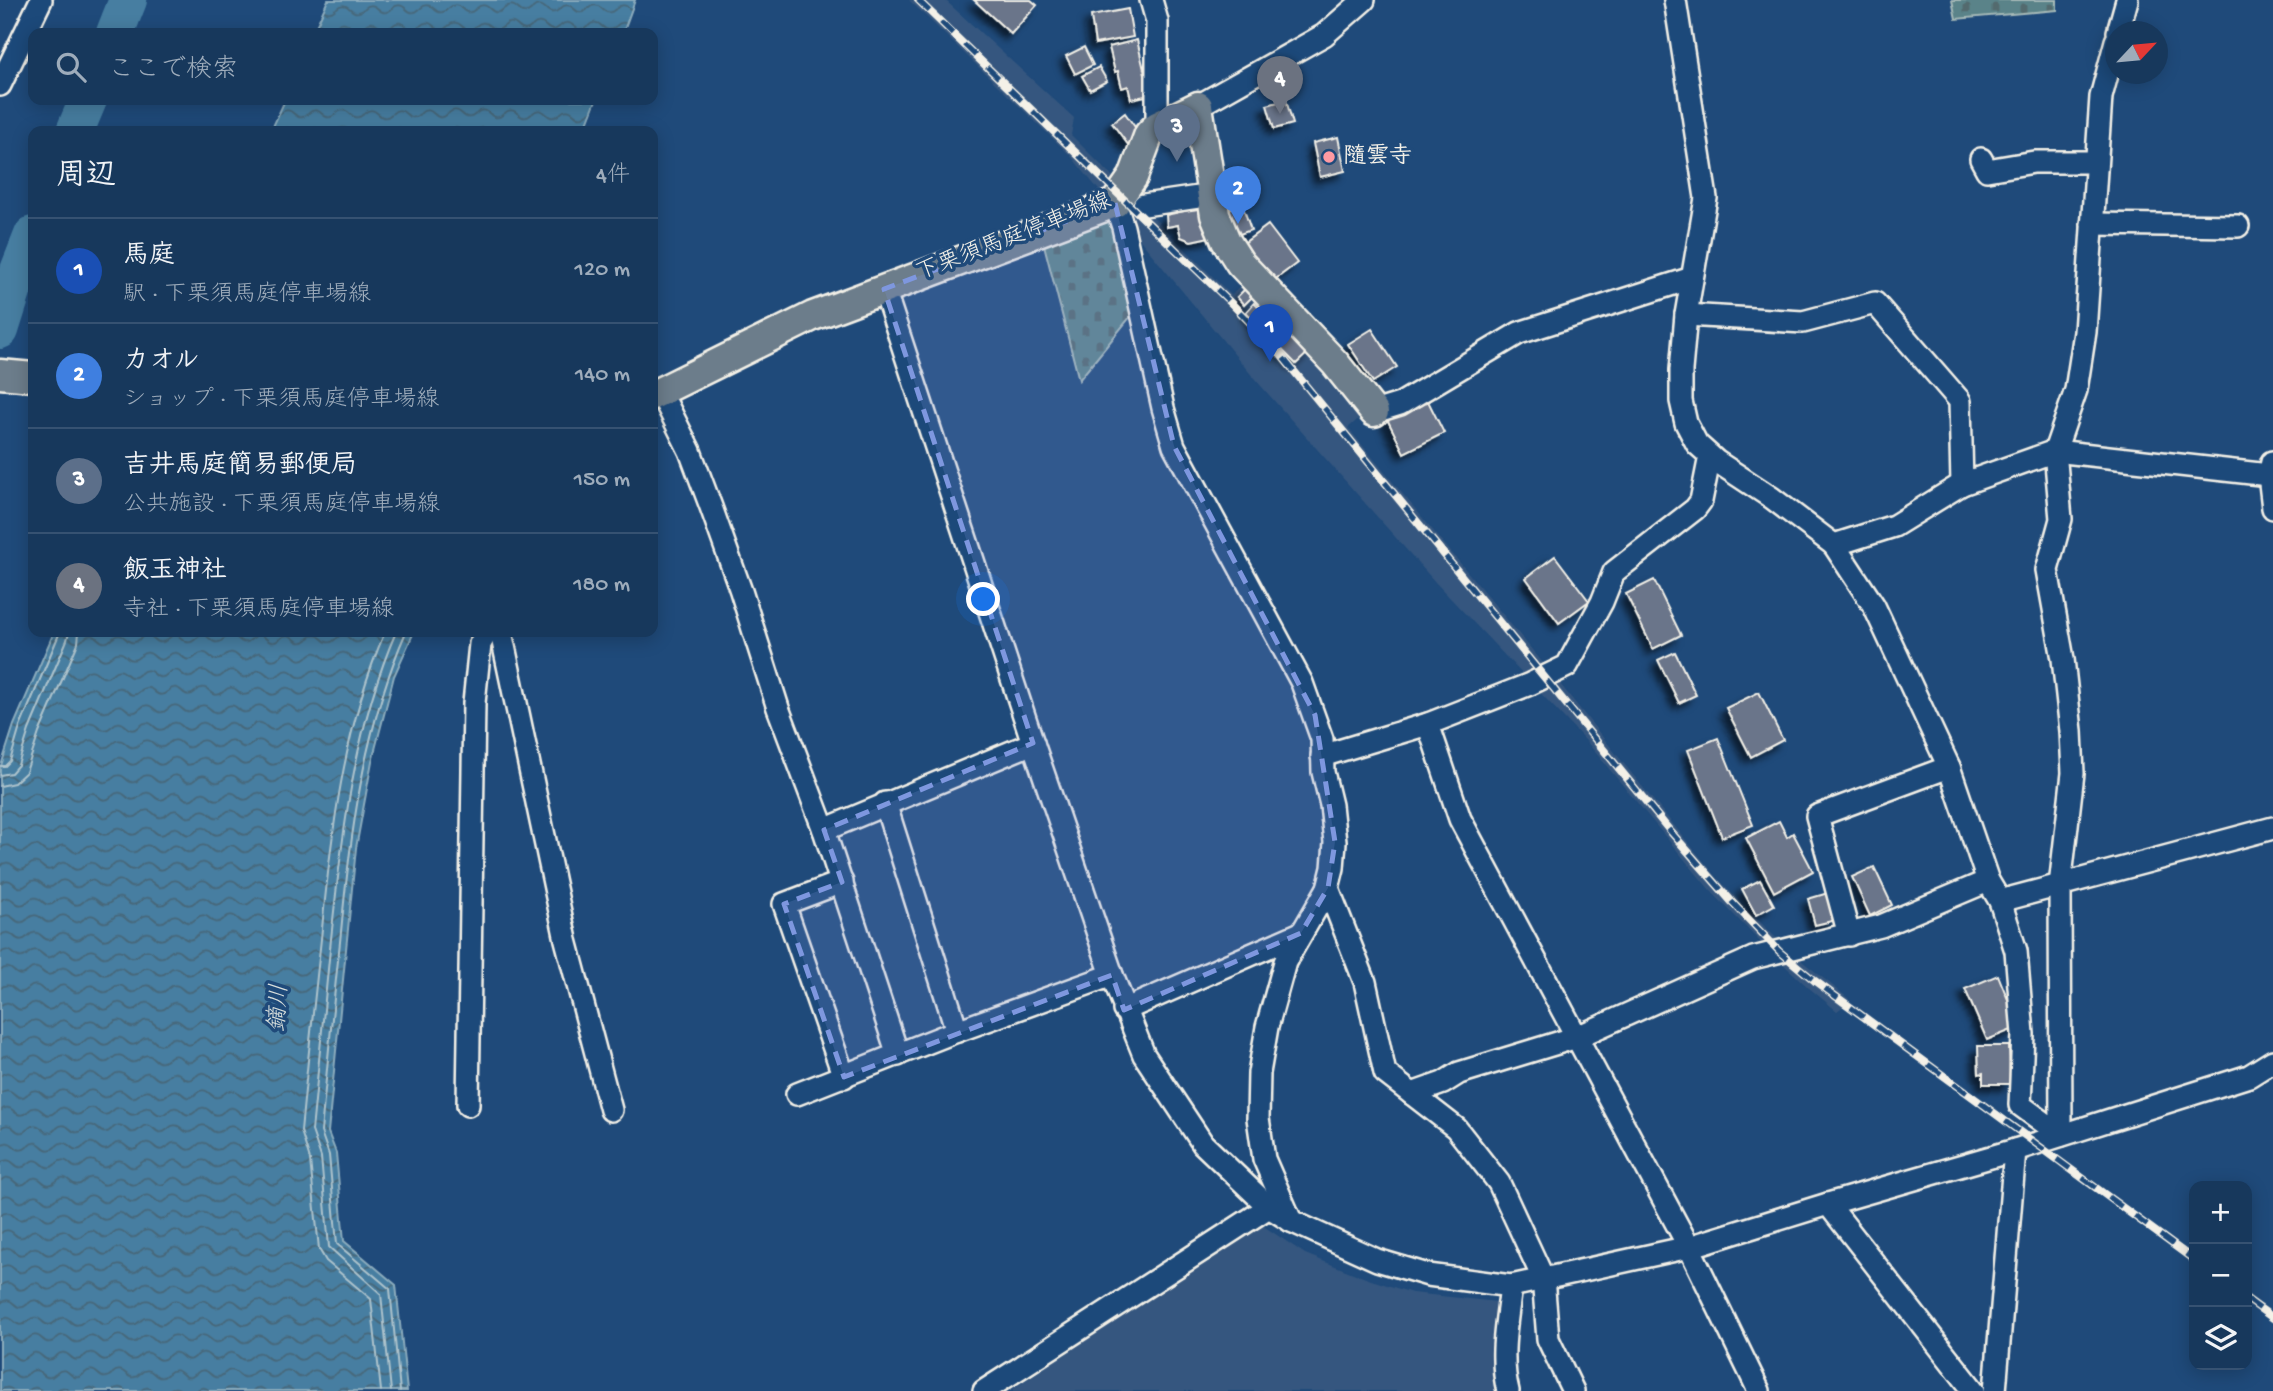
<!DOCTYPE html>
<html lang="ja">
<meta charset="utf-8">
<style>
:root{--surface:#17385c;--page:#244365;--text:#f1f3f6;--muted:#9eacbb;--line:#365272;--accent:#e797bd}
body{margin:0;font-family:"Gochi Hand","Klee One",sans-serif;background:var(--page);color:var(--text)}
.controls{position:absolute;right:21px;bottom:21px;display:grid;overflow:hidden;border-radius:14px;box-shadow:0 4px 18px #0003}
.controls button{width:63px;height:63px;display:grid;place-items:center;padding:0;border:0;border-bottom:2px solid var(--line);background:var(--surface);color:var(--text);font:35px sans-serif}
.compass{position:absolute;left:2105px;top:21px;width:63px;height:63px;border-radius:50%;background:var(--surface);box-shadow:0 4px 18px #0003;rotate:64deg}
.you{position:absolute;left:984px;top:600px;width:24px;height:24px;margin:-18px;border:5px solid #fff;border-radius:50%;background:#1a73e8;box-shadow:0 0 0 10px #1a73e833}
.badge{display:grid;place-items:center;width:46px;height:46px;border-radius:50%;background:var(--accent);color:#fff;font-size:23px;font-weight:700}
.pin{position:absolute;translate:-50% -58px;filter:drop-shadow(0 2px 4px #0008)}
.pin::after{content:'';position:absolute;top:37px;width:24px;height:21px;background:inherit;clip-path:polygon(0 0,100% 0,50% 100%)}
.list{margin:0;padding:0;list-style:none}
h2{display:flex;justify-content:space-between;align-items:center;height:91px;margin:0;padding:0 28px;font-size:30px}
h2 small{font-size:23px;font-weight:400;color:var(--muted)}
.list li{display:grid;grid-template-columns:46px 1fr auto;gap:21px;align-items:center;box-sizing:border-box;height:105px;padding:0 28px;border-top:2px solid var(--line)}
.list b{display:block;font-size:26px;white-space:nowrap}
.list p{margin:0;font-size:23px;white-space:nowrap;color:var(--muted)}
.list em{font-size:23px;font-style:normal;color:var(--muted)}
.icon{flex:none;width:38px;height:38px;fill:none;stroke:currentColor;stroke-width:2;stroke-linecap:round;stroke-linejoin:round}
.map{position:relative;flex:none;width:2273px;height:1391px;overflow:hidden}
.search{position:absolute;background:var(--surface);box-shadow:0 4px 18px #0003;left:28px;top:28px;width:630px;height:77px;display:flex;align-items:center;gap:18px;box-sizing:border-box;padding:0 24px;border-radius:14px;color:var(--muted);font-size:26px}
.panel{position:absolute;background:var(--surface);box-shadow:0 4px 18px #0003;left:28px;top:126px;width:630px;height:511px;border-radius:14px}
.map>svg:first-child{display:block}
.built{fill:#36577f}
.cemetery{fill:url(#cemetery-stones);stroke:#a7bab8;stroke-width:2}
.water{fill:url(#water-waves);stroke:#8cacbd;stroke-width:2}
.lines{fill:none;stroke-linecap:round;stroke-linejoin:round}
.shore{stroke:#aec3cc;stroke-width:2}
.river{stroke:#467ea1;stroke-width:38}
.building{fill:#6b758a;stroke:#f4f1e8;stroke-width:2;filter:url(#shadow)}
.minor-casing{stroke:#f4f1e8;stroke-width:26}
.major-casing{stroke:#f4f1e8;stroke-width:33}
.minor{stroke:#1f4a7a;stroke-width:21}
.major{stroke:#6c7d8b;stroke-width:28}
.rail-casing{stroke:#f4f1e8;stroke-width:8}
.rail{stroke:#1f4a7a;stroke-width:5;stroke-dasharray:16;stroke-linecap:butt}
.marked{fill:#7e97df;fill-opacity:0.2;stroke:#7e97df;stroke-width:5;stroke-dasharray:14 9;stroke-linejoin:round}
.poi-dot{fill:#ff9aa2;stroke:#1f4a7a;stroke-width:2.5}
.labels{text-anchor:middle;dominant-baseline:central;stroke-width:7;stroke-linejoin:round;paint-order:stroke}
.poi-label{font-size:23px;font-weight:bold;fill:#f4f1e8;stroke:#1f4a7a;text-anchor:start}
.street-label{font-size:23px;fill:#f4f1e8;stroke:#1f4a7a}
.water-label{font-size:24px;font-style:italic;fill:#dae0dd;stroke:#1f4a7a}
</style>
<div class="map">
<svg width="2273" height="1391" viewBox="0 0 2273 1391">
<defs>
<pattern id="cemetery-stones" width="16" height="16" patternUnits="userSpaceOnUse" patternTransform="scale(1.75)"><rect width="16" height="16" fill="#5a8389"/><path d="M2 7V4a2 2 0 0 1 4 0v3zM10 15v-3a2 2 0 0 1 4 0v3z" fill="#536b6e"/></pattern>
<pattern id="water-waves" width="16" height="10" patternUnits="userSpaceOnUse" patternTransform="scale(1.75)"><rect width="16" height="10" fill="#467ea1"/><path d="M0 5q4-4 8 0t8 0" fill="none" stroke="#476678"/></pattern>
<filter id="shadow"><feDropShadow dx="-6" dy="6" stdDeviation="3.5" flood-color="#0009"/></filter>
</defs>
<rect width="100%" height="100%" fill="#1f4a7a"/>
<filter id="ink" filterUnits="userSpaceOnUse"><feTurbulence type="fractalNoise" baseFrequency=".0143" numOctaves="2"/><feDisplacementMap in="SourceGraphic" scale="14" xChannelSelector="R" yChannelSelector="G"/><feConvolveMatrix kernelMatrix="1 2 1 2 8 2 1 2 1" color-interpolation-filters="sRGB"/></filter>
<g filter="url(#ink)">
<g class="built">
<polygon points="909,0 946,1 1074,118 1071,135 1231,295 1248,280 1364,414 1348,428 1552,674 1653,800 1719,880 1750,912 1787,949 1849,999 1845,1005 1837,1011 1808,987 1771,953 1710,890 1586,741 1436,583 1254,378 1070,155"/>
<polygon points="1259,1223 1305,1254 1368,1279 1412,1293 1497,1302 1499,1327 1496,1361 1497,1391 1010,1391"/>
</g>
<g class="cemetery">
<polygon points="1952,0 2057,0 2057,10 1956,19"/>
<polygon points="1110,219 1120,230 1131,316 1079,380 1043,241"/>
</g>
<g class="water">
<polygon points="328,0 635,0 623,33 313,33"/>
<polygon points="285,100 596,100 584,131 271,131"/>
<polygon points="54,632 414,632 394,676 372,761 356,848 328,1132 336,1153 344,1241 396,1285 407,1391 0,1391 0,769 14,725"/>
</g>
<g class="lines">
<g class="shore">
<polyline points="0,766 5,766 10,761 20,727 60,632"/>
<polyline points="0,775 11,773 18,765 29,730 67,640 69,632"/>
<polyline points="0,786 14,783 26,772 39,733 78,643 79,632"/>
<path d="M381 1391 371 1299 326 1261 319 1249 310 1160 301 1131C307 1067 314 1003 321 939 331 835 343 729 385 632"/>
<path d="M391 1391 381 1294 329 1247 321 1157 312 1131C318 1067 325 1003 331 939 342 835 354 729 396 632"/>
<path d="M400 1391 390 1289 337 1244 329 1155 321 1132C327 1068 333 1005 340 942 350 836 363 730 406 632"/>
</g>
<g class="river">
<polyline points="115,33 128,0"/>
<polyline points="75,131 88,100"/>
<polyline points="0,330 18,273 33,235"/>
</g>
</g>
<g class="building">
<polygon points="974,0 1031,0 1037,5 1011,34"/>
<polygon points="1128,9 1133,37 1095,44 1091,16"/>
<polygon points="1137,40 1150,95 1131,99 1128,86 1122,88 1118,71 1115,72 1109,47"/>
<polygon points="1084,47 1093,65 1075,74 1066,56"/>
<polygon points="1099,67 1107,81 1090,90 1082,76"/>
<polygon points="1286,100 1293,124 1274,129 1267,105"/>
<polygon points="1125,113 1142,137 1129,146 1112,123"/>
<polygon points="1338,137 1345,171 1320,177 1313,143"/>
<polygon points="1242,204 1251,230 1237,235 1228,209"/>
<polygon points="1207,206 1214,236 1191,241 1181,237 1178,225 1167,227 1166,215"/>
<polygon points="1268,225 1297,263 1269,284 1240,246"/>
<polygon points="1248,286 1255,294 1244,305 1237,297"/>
<polygon points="1254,303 1264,313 1255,321 1246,312"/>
<polygon points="1271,308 1311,350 1296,364 1256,323"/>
<polygon points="1372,329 1397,367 1373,382 1348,344"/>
<polygon points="1426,397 1444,433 1404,453 1386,417"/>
<polygon points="1555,556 1589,601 1559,623 1526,578"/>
<polygon points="1654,580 1681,635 1653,649 1626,594"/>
<polygon points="1675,652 1696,695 1679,703 1658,660"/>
<polygon points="1759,692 1783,740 1751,757 1726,708"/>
<polygon points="1718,738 1753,825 1722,837 1688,750"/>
<polygon points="1779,821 1787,837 1793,833 1813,871 1774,892 1746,838"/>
<polygon points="1874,867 1892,905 1870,916 1852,877"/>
<polygon points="1760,880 1774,905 1756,915 1742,889"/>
<polygon points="1828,893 1836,920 1815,925 1808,899"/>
<polygon points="1998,975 2019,1027 1987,1040 1965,989"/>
<polygon points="1978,1046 2009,1046 2010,1084 1983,1084 1983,1073 1979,1074"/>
</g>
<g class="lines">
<defs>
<g id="minor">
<polyline points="1151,0 1157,21 1157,126"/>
<polyline points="1675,0 1706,198 1686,315 1681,370 1681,401 1686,423 1697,444 1716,461 1772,498 1834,545 1874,606 1949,767 1988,881 2000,901 2016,951 2023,1034 2020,1105 2061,1135"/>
<polyline points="2118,32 2127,0"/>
<polyline points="0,85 41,0"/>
<polyline points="1198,106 1324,35 1364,0"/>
<polyline points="1981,159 1987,170 2034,162 2096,162"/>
<polyline points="1115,203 1123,227 1163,408 1174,446 1302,683 1322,739 1323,772 1331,805 1335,842 1333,868 1328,888 1285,962 1267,1027 1259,1073 1258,1118 1264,1159 1291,1221"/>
<polyline points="1144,205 1212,195"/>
<polyline points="2092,224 2238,226"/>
<polyline points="884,289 1033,743 1112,975 1144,1055 1203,1144 1269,1207 1291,1221 1377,1260 1428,1275 1511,1286 1689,1247 1828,1204 2015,1150 2249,1076 2273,1061"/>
<polyline points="1686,315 1803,322 1875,303 1960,401 1962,484"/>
<polyline points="660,391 690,451 711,507 741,591 778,708 824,830 898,1055"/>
<polyline points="1374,412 1400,404 1519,333 1692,278"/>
<polyline points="2272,462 2269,475 2273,508"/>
<polyline points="1834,545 1894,526 1962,484 2055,451 2269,475 2273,474"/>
<polyline points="501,632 566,940 611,1110"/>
<polyline points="1428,724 1460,819 1689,1247 1759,1391"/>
<polyline points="1322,756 1428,724 1530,684 1567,666 1602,602 1614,572 1695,509 1701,501 1710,456"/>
<polyline points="885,803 957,1031"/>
<polyline points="824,830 1033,743"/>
<polyline points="842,882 784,904 844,1077"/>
<polyline points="1328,888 1365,982 1385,1073 1456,1128 1499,1183 1543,1278 1548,1339 1573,1391"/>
<polyline points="2000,901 2273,828"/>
<polyline points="1849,935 1817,816 1949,767"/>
<polyline points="1124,1010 1301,933"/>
<polyline points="797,1094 957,1031 1112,975"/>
<polyline points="1412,1094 1443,1083 1459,1073 1577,1037 1753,958 1881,926 1988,881"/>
<polyline points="468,1105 474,703 480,644 487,632"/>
<polyline points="2061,1135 2060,886 2073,773 2071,731 2063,659 2047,570 2061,519 2055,451 2076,390 2085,332 2101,97 2116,41"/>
<polyline points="1828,1204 1974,1391"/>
<polyline points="984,1391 1269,1207"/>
<path d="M1508 1391C1499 1356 1507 1321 1511 1286"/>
<polyline points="1995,1391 2015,1150"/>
</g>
<g id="major">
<polyline points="0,374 33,377"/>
<polyline points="653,395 813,316 1115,203 1133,177 1149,134 1157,126 1198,106 1215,215 1226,241 1240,263 1335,363 1374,412"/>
</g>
</defs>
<use href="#minor" class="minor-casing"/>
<use href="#major" class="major-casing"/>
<use href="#minor" class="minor"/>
<use href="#major" class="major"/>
<defs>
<g id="rail">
<polyline points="918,0 1233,305 1280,354 1670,831 1732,902 1779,951 1815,981 2194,1260"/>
<polyline points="2247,1299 2273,1318"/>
</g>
</defs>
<use href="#rail" class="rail-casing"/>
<use href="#rail" class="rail"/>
</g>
</g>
<path class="marked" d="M1115 203 1174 446 1315 715 1335 842 1328 888 1301 933 1124 1010 1112 975 844 1077 784 904 842 882 824 830 1033 743 884 289Z"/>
<circle class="poi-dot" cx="1329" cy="157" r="7"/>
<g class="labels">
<g class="poi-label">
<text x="1343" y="157">隨雲寺</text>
</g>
<g class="street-label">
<text transform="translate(1014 238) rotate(-21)">下栗須馬庭停車場線</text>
</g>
<g class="water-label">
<text transform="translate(280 1008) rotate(-86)">鏑川</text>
</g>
</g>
</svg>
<div class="controls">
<button>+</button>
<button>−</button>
<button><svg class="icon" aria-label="layers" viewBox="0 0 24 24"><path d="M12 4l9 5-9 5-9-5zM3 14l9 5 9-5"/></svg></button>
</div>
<svg class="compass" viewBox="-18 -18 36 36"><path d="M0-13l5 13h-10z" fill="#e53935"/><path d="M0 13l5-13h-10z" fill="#9eacbb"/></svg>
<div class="you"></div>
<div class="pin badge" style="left:1270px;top:362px;background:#1a4fb4">1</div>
<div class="pin badge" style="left:1238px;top:224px;background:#3f7fe0">2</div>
<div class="pin badge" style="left:1177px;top:162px;background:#5c6f8a">3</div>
<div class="pin badge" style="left:1280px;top:114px;background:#6b7280">4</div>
<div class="search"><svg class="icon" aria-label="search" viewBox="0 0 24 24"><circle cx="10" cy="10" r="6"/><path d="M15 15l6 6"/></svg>ここで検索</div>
<section class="panel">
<h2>周辺<small>4件</small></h2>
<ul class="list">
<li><span class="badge" style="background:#1a4fb4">1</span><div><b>馬庭</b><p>駅 · 下栗須馬庭停車場線</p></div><em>120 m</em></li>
<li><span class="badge" style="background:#3f7fe0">2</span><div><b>カオル</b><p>ショップ · 下栗須馬庭停車場線</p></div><em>140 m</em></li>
<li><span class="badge" style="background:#5c6f8a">3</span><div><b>吉井馬庭簡易郵便局</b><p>公共施設 · 下栗須馬庭停車場線</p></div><em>150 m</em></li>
<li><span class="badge" style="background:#6b7280">4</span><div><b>飯玉神社</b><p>寺社 · 下栗須馬庭停車場線</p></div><em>180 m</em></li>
</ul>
</section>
</div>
